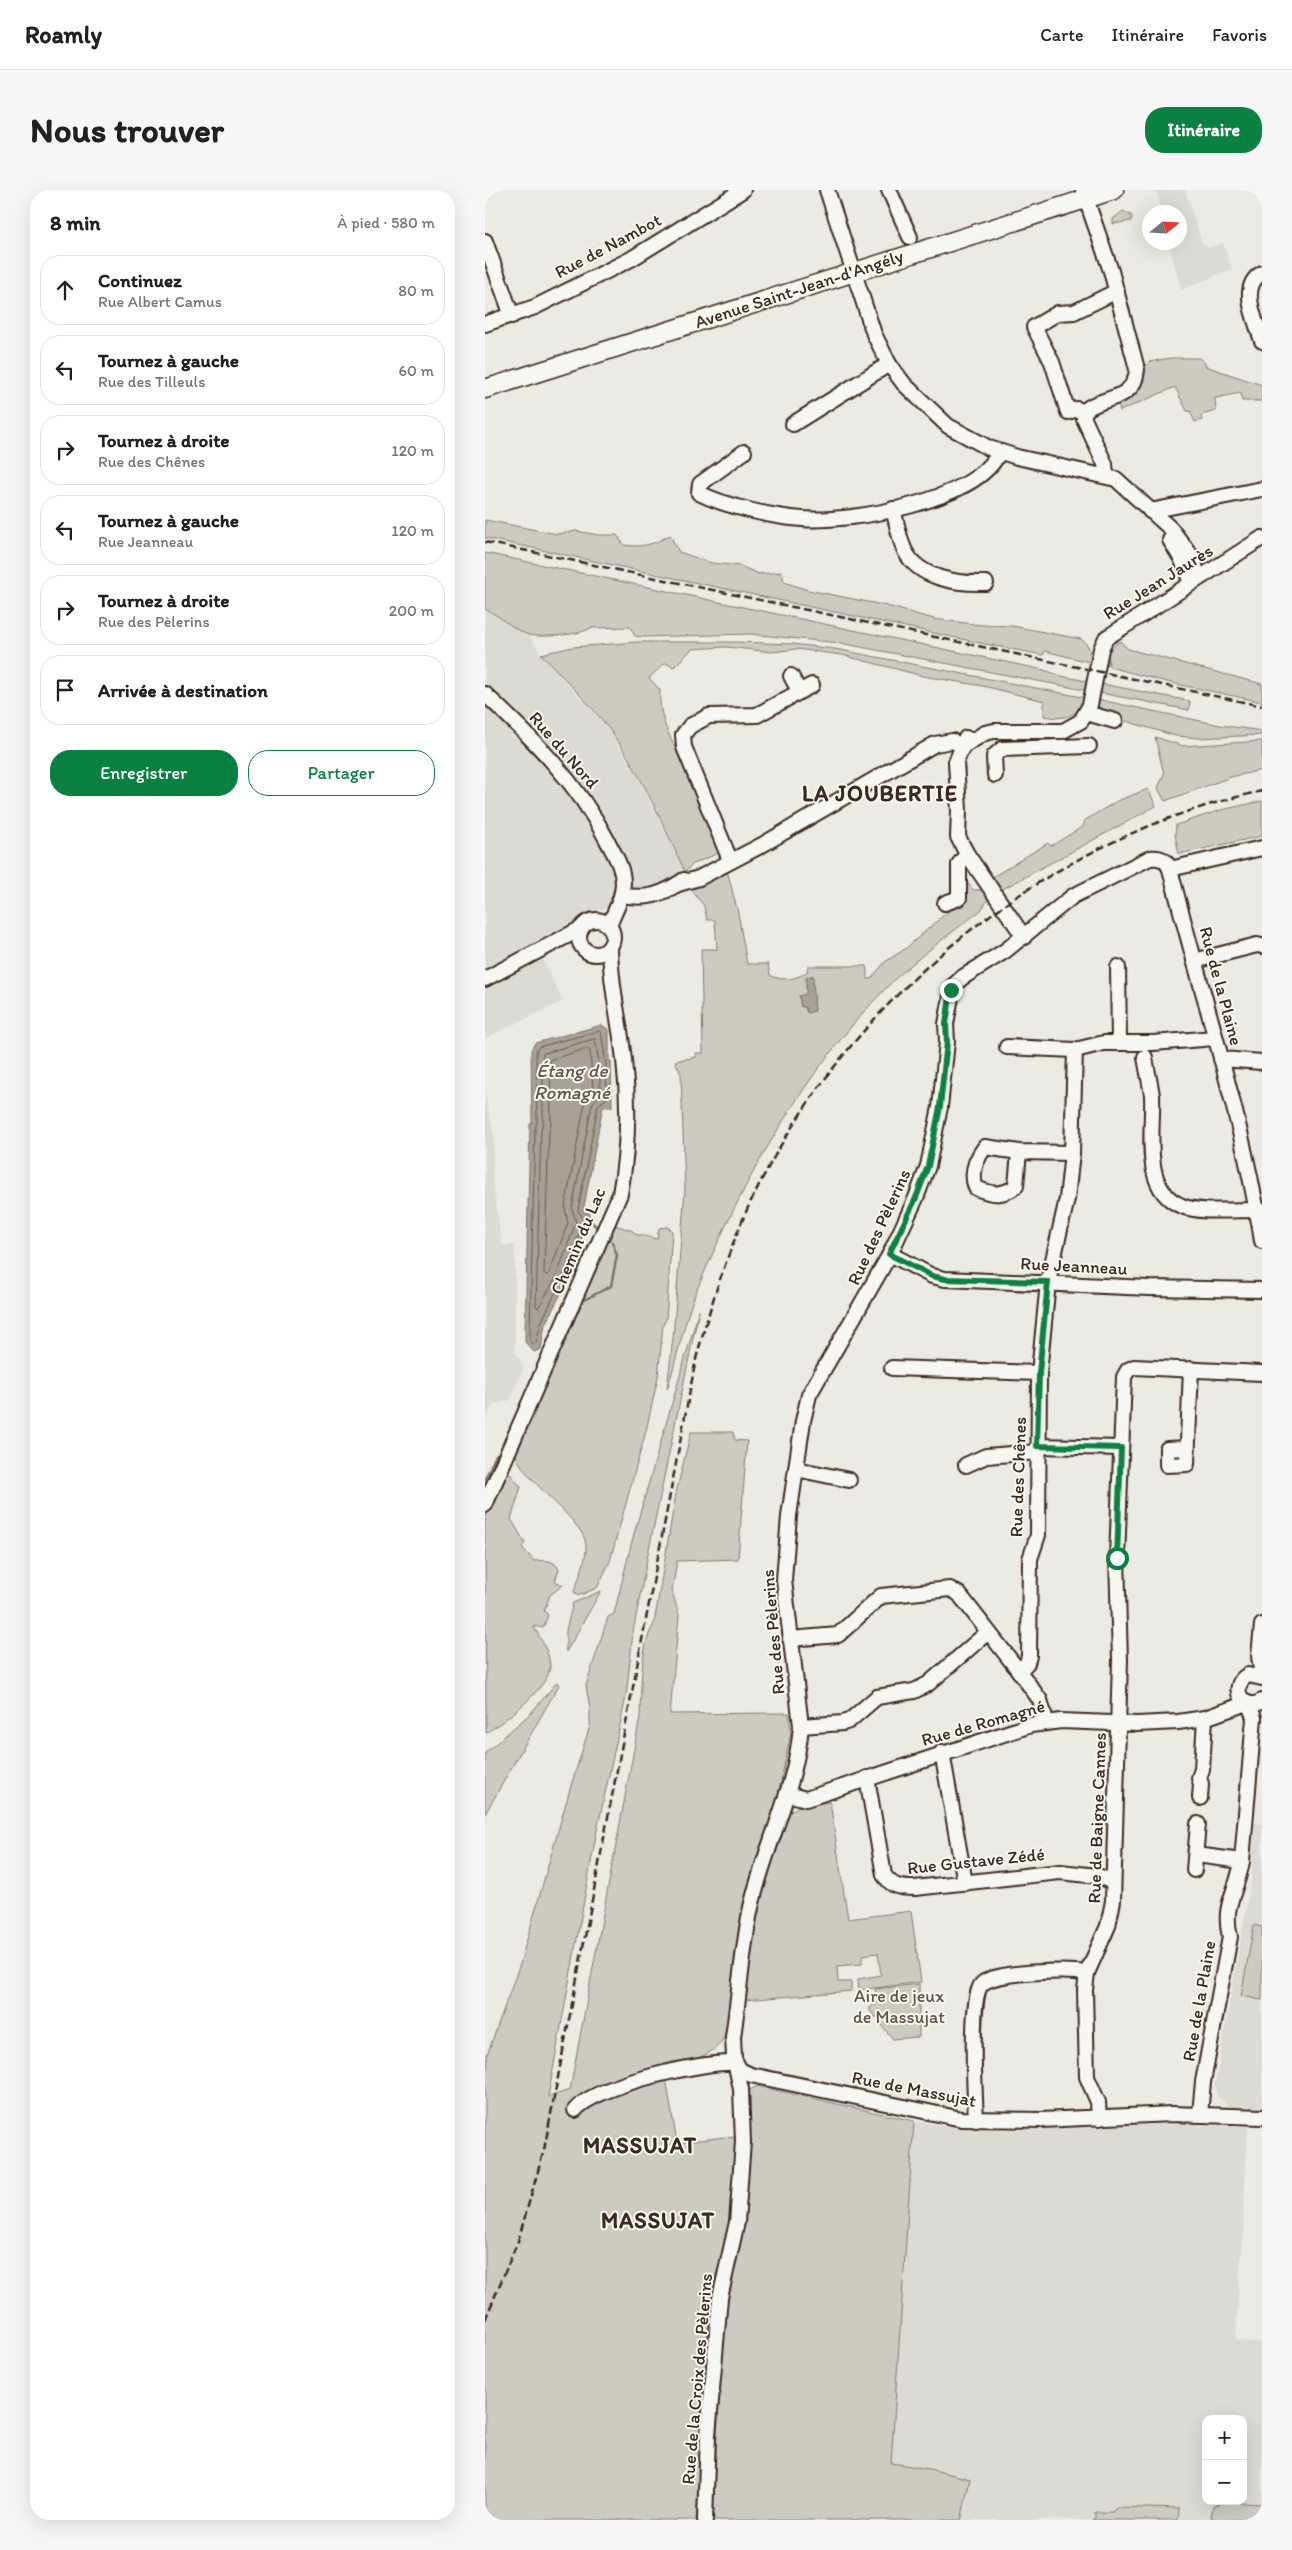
<!DOCTYPE html>
<html lang="fr">
<meta charset="utf-8">
<style>
:root{--surface:#fff;--page:#f6f6f6;--text:#202124;--muted:#757577;--line:#e0e0e0;--accent:#0b8043}
body{margin:0;font-family:Itim,sans-serif;background:var(--page);color:var(--text)}
.controls{position:absolute;right:15px;bottom:15px;display:grid;overflow:hidden;border-radius:10px;box-shadow:0 5px 20px #0002}
.controls button{width:45px;height:45px;display:grid;place-items:center;padding:0;border:0;border-bottom:1px solid var(--line);background:var(--surface);color:var(--text);font:25px sans-serif}
.compass{position:absolute;left:657px;top:15px;width:45px;height:45px;border-radius:50%;background:var(--surface);box-shadow:0 5px 20px #0002;rotate:72deg}
.stop{position:absolute;width:15px;height:15px;margin:-11px;border:4px solid #0b8043;border-radius:50%;background:#fff}
.stop.end{background:#0b8043;border-color:#fff;box-shadow:0 1px 5px #0008}
.list{margin:0;padding:0;list-style:none}
h2{display:flex;justify-content:space-between;align-items:center;height:65px;margin:0;padding:0 20px;font-size:21px}
h2 small{font-size:16px;font-weight:400;color:var(--muted)}
.list li{display:grid;grid-template-columns:32px 1fr auto;gap:15px;align-items:center;box-sizing:border-box;height:70px;margin:0 10px 10px;padding:0 10px;border:1px solid var(--line);border-radius:20px}
.list b{display:block;font-size:19px;white-space:nowrap}
.list p{margin:0;font-size:16px;white-space:nowrap;color:var(--muted)}
.list em{font-size:16px;font-style:normal;color:var(--muted)}
.actions{display:flex;gap:10px;padding:15px 20px}
.actions a{flex:1;padding:11px 0;border:1px solid var(--accent);border-radius:20px;text-align:center;font-size:18px;color:var(--accent)}
.actions .main{background:var(--accent);color:#fff}
.icon{flex:none;width:28px;height:28px;fill:none;stroke:currentColor;stroke-width:2;stroke-linecap:round;stroke-linejoin:round}
.map{position:relative;flex:none;width:777px;height:2330px;overflow:hidden;border-radius:20px}
header{display:flex;align-items:center;gap:30px;box-sizing:border-box;height:70px;padding:0 25px;background:var(--surface);border-bottom:1px solid var(--line)}
header strong{font-size:24px}
nav{display:flex;gap:28px;margin-inline-start:auto;font-size:18px}
.intro{display:flex;align-items:center;justify-content:space-between;box-sizing:border-box;height:120px;padding:0 30px}
h1{margin:0;font-size:35px}
.button{padding:12px 22px;border-radius:20px;background:var(--accent);color:#fff;font-size:18px;font-weight:700}
main{display:flex;gap:30px;padding:0 30px}
aside{flex:1;background:var(--surface);border-radius:20px;box-shadow:0 5px 20px #0002}
.map>svg:first-child{display:block}
.built{fill:#dcdad4;fill-rule:evenodd}
.green{fill:#cdcac4;stroke:#847a71}
.water{fill:#a8a198;stroke:#7c7167}
.lines{fill:none;stroke-linecap:round;stroke-linejoin:round}
.shore{stroke:#675a4f;stroke-width:1}
.stream{stroke:#7c7167;stroke-width:2.5}
.minor-casing{stroke:#3b2a1e;stroke-width:18}
.major-casing{stroke:#3b2a1e;stroke-width:21}
.minor{stroke:#f6f6f2;stroke-width:14}
.major{stroke:#f6f6f2;stroke-width:18}
.rail{stroke:#3b2a1e;stroke-width:2.5;stroke-dasharray:8 4;stroke-linecap:butt}
.route{stroke:#0b8043;stroke-width:6}
.labels{text-anchor:middle;dominant-baseline:central;stroke-width:4;stroke-linejoin:round;paint-order:stroke}
.street-label{font-size:18px;fill:#3b2a1e;stroke:#f6f6f2}
.park-label{font-size:18px;fill:#605248;stroke:#f6f6f2}
.water-label{font-size:19px;font-style:italic;fill:#615449;stroke:#f6f6f2}
.district-label{font-size:22px;font-weight:bold;letter-spacing:1px;fill:#3b2a1e;stroke:#f6f6f2}
</style>
<header>
<strong>Roamly</strong>
<nav><a>Carte</a><a>Itinéraire</a><a>Favoris</a></nav>
</header>
<div class="intro"><h1>Nous trouver</h1><a class="button">Itinéraire</a></div>
<main>
<aside>
<h2>8 min<small>À pied · 580 m</small></h2>
<ul class="list">
<li><svg class="icon" aria-label="ahead" viewBox="0 0 24 24"><path d="M12 20V5M6 11l6-6 6 6"/></svg><div><b>Continuez</b><p>Rue Albert Camus</p></div><em>80 m</em></li>
<li><svg class="icon" aria-label="left" viewBox="0 0 24 24"><path d="M17 20v-9H6M10 6l-5 5 5 5"/></svg><div><b>Tournez à gauche</b><p>Rue des Tilleuls</p></div><em>60 m</em></li>
<li><svg class="icon" aria-label="right" viewBox="0 0 24 24"><path d="M7 20v-9h11M14 6l5 5-5 5"/></svg><div><b>Tournez à droite</b><p>Rue des Chênes</p></div><em>120 m</em></li>
<li><svg class="icon" aria-label="left" viewBox="0 0 24 24"><path d="M17 20v-9H6M10 6l-5 5 5 5"/></svg><div><b>Tournez à gauche</b><p>Rue Jeanneau</p></div><em>120 m</em></li>
<li><svg class="icon" aria-label="right" viewBox="0 0 24 24"><path d="M7 20v-9h11M14 6l5 5-5 5"/></svg><div><b>Tournez à droite</b><p>Rue des Pèlerins</p></div><em>200 m</em></li>
<li><svg class="icon" aria-label="arrive" viewBox="0 0 24 24"><path d="M6 21V4h12l-3 4 3 4H6"/></svg><div><b>Arrivée à destination</b></div></li>
</ul>
<div class="actions"><a class="main">Enregistrer</a><a>Partager</a></div>
</aside>
<div class="map">
<svg width="777" height="2330" viewBox="0 0 777 2330">
<rect width="100%" height="100%" fill="#ebeae5"/>
<filter id="ink" filterUnits="userSpaceOnUse"><feTurbulence type="fractalNoise" baseFrequency=".02" numOctaves="2"/><feDisplacementMap in="SourceGraphic" scale="10" xChannelSelector="R" yChannelSelector="G"/><feConvolveMatrix kernelMatrix="1 2 1 2 8 2 1 2 1" color-interpolation-filters="sRGB"/></filter>
<g filter="url(#ink)">
<g class="built">
<polygon points="671,0 700,0 717,53 724,58 738,53 747,79 696,100 684,53 694,52 694,22 677,22"/>
<polygon points="0,419 44,445 56,464 124,540 152,585 200,682 176,696 95,728 85,737 49,751 78,811 0,848"/>
<polygon points="0,904 9,946 7,988 17,1055 30,1055 30,1162 39,1177 25,1210 8,1215 0,1230"/>
<polygon points="770,1633 777,1634 777,1919 745,1917 732,1906 730,1895 766,1691"/>
<path d="M429 1931 479 1938 530 1940 711 1933 713 1935 763 1937 758 2033 760 2035 754 2087 751 2150 777 2153V2330H389L406 2273ZM721 2229H758V2311H721Z"/>
</g>
<g class="green">
<polygon points="638,21 647,26 646,31 628,34 628,29"/>
<polygon points="685,168 714,168 720,173 720,176 777,195 777,211 757,211 756,203 730,208 731,221 716,225 717,230 710,232 705,221 702,221 690,197 635,221 633,211 664,172"/>
<path d="M0 330 72 344 91 341 114 345H132L139 355C158 358 169 354 185 345L194 362 226 373 255 376 274 384 297 382 299 392 323 400 398 415 449 429 496 435 527 436 596 449 603 456 608 473 560 461 558 465 505 455 0 348Z"/>
<path d="M0 363 559 480 576 486 705 511 704 520 355 453 265 444 158 447 150 446 145 437 105 438C98 445 54 448 44 445 30 441 14 425 0 419Z"/>
<polygon points="635,451 643,459 777,494 777,512 682,492 624,477 623,461"/>
<path d="M152 452H250L307 454 350 459 602 508C591 527 580 530 559 526V511L498 496 438 486 357 465 311 459 287 462 241 457 207 459 189 477 180 473 164 488 175 500C172 534 195 564 209 593 219 616 227 639 236 662L208 674 200 682C180 638 160 593 134 553 112 520 82 492 56 464L88 457Z"/>
<polygon points="610,509 735,535 777,541 777,545 713,548 691,546 610,522"/>
<polygon points="670,547 698,556 777,551 777,580 746,587 680,611 673,598 679,584"/>
<polygon points="663,599 671,616 512,702 506,688 563,653 566,656 599,636 599,631 632,611"/>
<polygon points="777,611 777,646 694,664 690,645 691,635 736,620"/>
<path d="M242 680 253 723 262 774H283L285 785C297 792 311 789 322 782L323 776H381L383 789H386L400 772 420 759 476 710 479 692 481 691 488 700H499L505 707 496 720C464 745 430 769 402 797 318 883 259 989 213 1097 199 1130 193 1166 182 1199L188 1148 200 1000 196 884 190 871 211 867V863H218L216 759H232L230 730H222L219 716 205 698Z"/>
<path d="M130 1035 148 1041 150 1044 172 1049 174 1038 183 1037 187 1041 181 1130 178 1135 173 1187 161 1241 125 1371 112 1398 93 1406 89 1402C94 1387 102 1370 101 1354 98 1328 29 1285 30 1259Z"/>
<path d="M214 1120 164 1359 148 1442 141 1507 111 1645 63 1907 85 1900 155 1527C156 1501 155 1456 169 1434L191 1303 206 1242H248L250 1250 262 1251 253 1369 192 1371 187 1401 194 1425 185 1524 304 1523 306 1542 290 1621 302 1624 314 1616 345 1612 363 1729 426 1721 436 1792 374 1800 373 1789 396 1785 393 1763 377 1765V1774L352 1776 353 1792H366V1801L248 1811C246 1822 244 1835 240 1845 231 1868 199 1872 179 1877L192 1953 239 1947 253 1948 246 2030 228 2097 211 2330H0V1884L3 1878 2 1865 35 1774 85 1599 105 1536V1518L101 1496 123 1427 129 1424 147 1351Z"/>
<path d="M21 1279 36 1297 26 1329 40 1353 37 1357 49 1371C60 1370 68 1369 74 1379L70 1391 78 1395 65 1405 59 1421 63 1425 58 1438 48 1436C55 1447 64 1462 65 1475 66 1497 18 1532 1 1543L0 1329Z"/>
<polygon points="116,1401 81,1462 81,1440 88,1413"/>
<polygon points="72,1492 74,1495 0,1624 0,1563 46,1523"/>
<polygon points="769,1735 777,1737 777,1810 756,1806"/>
<polygon points="434,1794 434,1847 408,1849 397,1836 398,1828 390,1827 384,1819 389,1814 386,1809 391,1804 390,1799"/>
<polygon points="272,1896 429,1931 406,2273 444,2279 485,2289 476,2330 227,2330 240,2111 262,1909 265,1900"/>
<polygon points="739,2312 777,2314 777,2330 731,2330 726,2327 729,2316"/>
<polygon points="631,2317 694,2319 693,2330 607,2330 610,2328 610,2322 628,2322"/>
</g>
<g class="water">
<polygon points="328,785 330,821 322,823 320,817 316,817 314,806 321,804 321,788"/>
<polygon points="117,835 124,840 124,871 126,871 127,917 118,916 98,1022 105,1023 81,1094 60,1134 56,1159 49,1162 40,1152 40,1141 45,934 47,933 46,860 50,853"/>
</g>
<g class="lines">
<g class="shore">
<polygon points="116,841 121,875 122,908 113,915 93,1020 99,1030 76,1091 56,1133 51,1153 48,1154 45,1150 45,1141 50,938 52,933 51,861 54,857"/>
<polygon points="110,849 115,878 115,904 107,914 87,1018 91,1032 71,1088 53,1118 51,1116 56,940 58,933 58,864"/>
<polygon points="102,859 105,861 108,900 100,912 80,1017 83,1033 64,1084 61,1085 59,1083 64,942 66,933 65,870"/>
</g>
<g class="stream">
<polyline points="104,1030 113,1038"/>
<polyline points="99,1110 126,1096 132,1065 127,1052"/>
<polyline points="0,1289 11,1265 15,1262"/>
</g>
<defs>
<g id="minor">
<polyline points="342,0 389,144 404,174 419,194 463,236 504,258 532,267 631,289 686,339 708,368 712,383 710,390"/>
<polyline points="404,0 425,47"/>
<path d="M598 0 626 81 652 179C650 214 613 205 599 222V229L620 274 621 285"/>
<polyline points="0,51 27,126"/>
<path d="M777 83C753 97 771 130 777 151"/>
<polyline points="0,134 50,117 146,69 258,0"/>
<polyline points="599,222 592,219 583,222 567,172 549,137 573,123 589,122 632,101"/>
<polyline points="308,234 404,174"/>
<path d="M259 262 215 294 214 303C240 316 287 327 317 329 365 333 494 311 514 262"/>
<path d="M408 319C412 333 414 349 420 361 434 389 473 394 501 393"/>
<polyline points="665,321 777,299"/>
<polyline points="685,350 697,370 706,393"/>
<polyline points="306,486 314,501"/>
<path d="M0 504C48 549 92 592 122 650 129 664 138 677 138 693 138 709 129 722 124 736"/>
<polyline points="601,523 630,531"/>
<polyline points="481,548 471,572 474,620 473,647 482,664 539,747"/>
<polyline points="478,556 500,543 509,541 578,541 596,531 605,515 616,459 621,448 777,348"/>
<polyline points="510,585 509,566 517,559 604,556"/>
<polyline points="245,670 199,557 198,545 205,536 224,526 272,525 327,495"/>
<polyline points="685,679 777,658"/>
<polyline points="193,694 214,688 277,655 450,554 467,551 478,556"/>
<path d="M137 705C162 710 177 705 199 690"/>
<polyline points="460,713 474,708 474,674 482,664"/>
<circle cx="111" cy="747" r="17"/>
<polyline points="709,771 772,755 777,756"/>
<polyline points="633,777 634,852"/>
<polyline points="0,789 97,738"/>
<polyline points="522,857 590,860 587,963 582,1009 563,1092 554,1183 553,1345 545,1369 544,1466 542,1473 534,1481 555,1510 561,1531"/>
<polyline points="590,860 619,853 668,853 730,848"/>
<path d="M660 867C662 880 665 892 667 905 669 940 655 1000 697 1016 717 1024 755 1019 777 1020"/>
<polyline points="736,869 777,872"/>
<path d="M534 962 531 996C517 1007 506 1004 491 998 485 983 491 969 500 957L534 962 587 963"/>
<polyline points="405,1064 447,1086 460,1089 664,1098 777,1100"/>
<polyline points="407,1178 554,1183"/>
<polyline points="553,1256 636,1258"/>
<polyline points="703,1258 682,1259 682,1275 702,1274 706,1179"/>
<polyline points="481,1275 501,1266 553,1262"/>
<polyline points="311,1279 364,1290"/>
<path d="M0 1315 135 1004C143 961 144 913 139 870 135 832 125 795 125 756"/>
<polyline points="777,1435 774,1466 777,1487"/>
<polyline points="305,1449 353,1445 396,1406 465,1399 474,1404 534,1481"/>
<path d="M777 1488 763 1485C743 1496 758 1523 777 1511"/>
<polyline points="316,1536 358,1533 364,1531 392,1507 429,1501 443,1494 503,1442"/>
<polyline points="457,1562 480,1693"/>
<path d="M382 1588 399 1685C407 1697 416 1698 430 1698L575 1682 613 1686 628 1692"/>
<polyline points="302,1604 321,1609 546,1535 576,1531 652,1534 693,1532 720,1528 762,1513"/>
<polyline points="715,1608 716,1594 714,1588 717,1579 720,1528"/>
<polyline points="711,1665 757,1671"/>
<polyline points="709,1680 713,1634"/>
<polyline points="251,1873 255,1880 266,1885 477,1929 556,1930 687,1924 777,1927"/>
<path d="M90 1920C111 1895 217 1871 251 1873"/>
<path d="M715 1924 718 1892 745 1747C737 1713 752 1704 757 1671L769 1528 764 1514"/>
<polyline points="614,1928 613,1912 602,1887 600,1800 602,1783 623,1736 628,1711 635,1470 632,1368 639,1187 643,1180 649,1177 777,1183"/>
<path d="M491 1930C490 1908 484 1806 497 1794 510 1781 583 1780 602 1783"/>
<path d="M220 2330 223 2245 235 2108 252 2032 258 1952 256 1899 249 1867 248 1847C254 1806 257 1763 265 1722 278 1659 311 1601 316 1536L299 1390 304 1326 318 1231 324 1205 405 1064 431 1008 443 976 455 917 462 852 461 834 468 796 478 787 520 761 588 706 665 668C675 667 681 669 685 679 716 803 757 925 777 1051"/>
</g>
<polyline id="major" points="0,199 629,0"/>
</defs>
<use href="#minor" class="minor-casing"/>
<use href="#major" class="major-casing"/>
<use href="#minor" class="minor"/>
<use href="#major" class="major"/>
<g class="rail">
<polyline points="0,352 777,516"/>
<path d="M0 2130 33 2051 59 1960 211 1169C225 1116 242 1064 265 1013 362 810 556 649 777 601"/>
</g>
</g>
</g>
<g class="lines" filter="url(#ink)">
<polyline class="route" points="466,800 461,834 462,852 455,917 443,976 431,1008 404,1064 447,1086 460,1089 563,1092 554,1183 552,1256 636,1258 632,1368"/>
</g>
<g class="labels">
<g class="street-label">
<text transform="translate(123 56) rotate(-28)">Rue de Nambot</text>
<text transform="translate(314 99) rotate(-18)">Avenue Saint-Jean-d'Angély</text>
<text transform="translate(673 392) rotate(-32)">Rue Jean Jaurès</text>
<text transform="translate(79 560) rotate(49)">Rue du Nord</text>
<text transform="translate(736 796) rotate(75)">Rue de la Plaine</text>
<text transform="translate(394 1037) rotate(-65)">Rue des Pèlerins</text>
<text transform="translate(93 1051) rotate(-67)">Chemin du Lac</text>
<text transform="translate(589 1076) rotate(3)">Rue Jeanneau</text>
<text transform="translate(533 1287) rotate(-88)">Rue des Chênes</text>
<text transform="translate(288 1442) rotate(-95)">Rue des Pèlerins</text>
<text transform="translate(498 1533) rotate(-16)">Rue de Romagné</text>
<text transform="translate(612 1628) rotate(-88)">Rue de Baigne Cannes</text>
<text transform="translate(491 1671) rotate(-6)">Rue Gustave Zédé</text>
<text transform="translate(714 1811) rotate(-80)">Rue de la Plaine</text>
<text transform="translate(429 1899) rotate(11)">Rue de Massujat</text>
<text transform="translate(212 2189) rotate(-85)">Rue de la Croix des Pèlerins</text>
</g>
<g class="park-label">
<text x="414" y="1806">Aire de jeux<tspan x="414" dy="21">de Massujat</tspan></text>
</g>
<g class="water-label">
<text x="87" y="880">Étang de<tspan x="87" dy="22">Romagné</tspan></text>
</g>
<g class="district-label">
<text x="395" y="603">LA JOUBERTIE</text>
<text x="155" y="1955">MASSUJAT</text>
<text x="173" y="2030">MASSUJAT</text>
</g>
</g>
</svg>
<div class="controls">
<button>+</button>
<button>−</button>
</div>
<svg class="compass" viewBox="-18 -18 36 36"><path d="M0-13l5 13h-10z" fill="#e53935"/><path d="M0 13l5-13h-10z" fill="#757577"/></svg>
<div class="stop" style="left:632px;top:1368px"></div>
<div class="stop end" style="left:466px;top:800px"></div>
</div>
</main>
